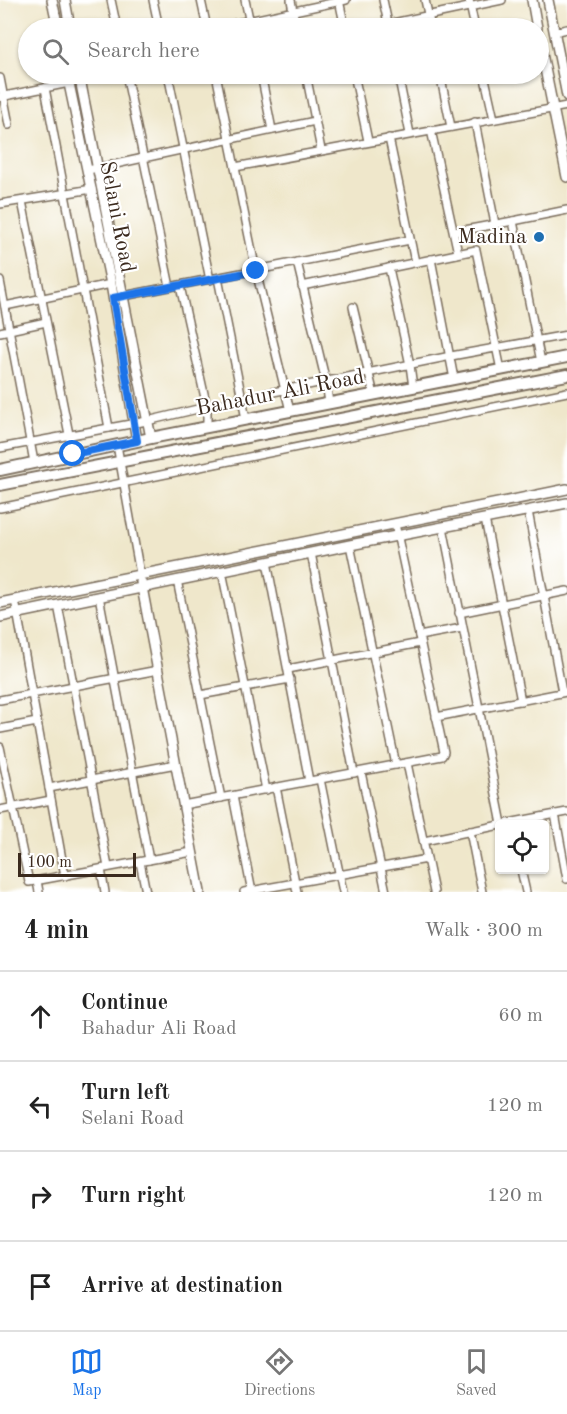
<!DOCTYPE html>
<meta charset="utf-8">
<style>
:root{--surface:#fff;--page:#f2f2f2;--text:#222;--muted:#767676;--line:#e0e0e0;--accent:#1a73e8}
body{margin:0;font-family:"Old Standard TT",serif;background:var(--page);color:var(--text)}
.controls{position:absolute;right:18px;bottom:18px;display:grid;overflow:hidden;border-radius:6px;box-shadow:0 2px 4px #0004}
.controls button{width:54px;height:54px;display:grid;place-items:center;padding:0;border:0;border-bottom:2px solid var(--line);background:var(--surface);color:var(--text);font:30px sans-serif}
.scale{position:absolute;left:18px;bottom:15px;width:118px;box-sizing:border-box;padding-left:6px;border:3px solid #3b2a1e;border-top:0;font-size:16px;line-height:21px;white-space:nowrap;color:#3b2a1e;-webkit-text-stroke:4px #fff;paint-order:stroke}
.stop{position:absolute;width:18px;height:18px;margin:-14px;border:4px solid #1a73e8;border-radius:50%;background:#fff}
.stop.end{background:#1a73e8;border-color:#fff;box-shadow:0 2px 6px #0008}
.list{margin:0;padding:0;list-style:none}
h2{display:flex;justify-content:space-between;align-items:center;height:78px;margin:0;padding:0 24px;font-size:26px}
h2 small{font-size:20px;font-weight:400;color:var(--muted)}
.list li{display:grid;grid-template-columns:39px 1fr auto;gap:18px;align-items:center;box-sizing:border-box;height:90px;padding:0 24px;border-top:2px solid var(--line)}
.list b{display:block;font-size:22px;white-space:nowrap}
.list p{margin:0;font-size:20px;white-space:nowrap;color:var(--muted)}
.list em{font-size:20px;font-style:normal;color:var(--muted)}
.icon{flex:none;width:33px;height:33px;fill:none;stroke:currentColor;stroke-width:2;stroke-linecap:round;stroke-linejoin:round}
.map{position:relative;flex:none;width:567px;height:892px;overflow:hidden}
.search{position:absolute;background:var(--surface);box-shadow:0 2px 4px #0004;left:18px;right:18px;top:18px;height:66px;display:flex;align-items:center;gap:15px;box-sizing:border-box;padding:0 21px;border-radius:33px;color:var(--muted);font-size:22px}
.sheet{height:438px;background:var(--surface)}
nav{display:flex;justify-content:space-around;align-items:center;box-sizing:border-box;height:84px;border-top:2px solid var(--line);background:var(--surface);font-size:16px;color:var(--muted)}
nav a{display:grid;justify-items:center;gap:3px}
nav .on{color:var(--accent)}
.map>svg:first-child{display:block}
.lines{fill:none;stroke-linecap:round;stroke-linejoin:round}
.street-casing{stroke:#7a6c5b;stroke-width:10}
.secondary-casing{stroke:#7a6c5b;stroke-width:12}
.primary-casing{stroke:#7a6c5b;stroke-width:14}
.street{stroke:#fff;stroke-width:7}
.secondary{stroke:#fff;stroke-width:9}
.primary{stroke:#fff;stroke-width:10}
.route{stroke:#1a73e8;stroke-width:8}
.poi-dot{fill:#1f6fb2;stroke:#fff;stroke-width:2}
.labels{text-anchor:middle;dominant-baseline:central;stroke-width:4.5;stroke-linejoin:round;paint-order:stroke}
.street-label{font-size:22px;fill:#3b2a1e;stroke:#fff}
.poi-label{font-size:22px;fill:#3b2a1e;stroke:#fff;text-anchor:end}
</style>
<div class="map">
<svg width="567" height="892" viewBox="0 0 567 892">
<rect width="100%" height="100%" fill="#fff"/>
<filter id="ink" filterUnits="userSpaceOnUse"><feTurbulence type="fractalNoise" baseFrequency=".0167" numOctaves="2"/><feDisplacementMap in="SourceGraphic" scale="12" xChannelSelector="R" yChannelSelector="G"/><feConvolveMatrix kernelMatrix="1 2 1 2 8 2 1 2 1" color-interpolation-filters="sRGB"/></filter>
<filter id="wash" filterUnits="userSpaceOnUse"><feTurbulence type="fractalNoise" baseFrequency=".008" numOctaves="4" result="noise"/><feDisplacementMap in="SourceGraphic" scale="24" xChannelSelector="R" yChannelSelector="G"/><feGaussianBlur stdDeviation="1.35" result="paint"/><feColorMatrix in="noise" values="0 0 0 0 0 0 0 0 0 0 0 0 0 0 0 0 0 1.4 0 .05"/><feComposite in="paint" operator="in"/></filter>
<g filter="url(#wash)">
<rect width="100%" height="100%" fill="#efe7cb"/>
</g>
<g filter="url(#ink)">
<g class="lines">
<defs>
<g id="street">
<polyline points="111,0 117,28"/>
<polyline points="153,0 159,28"/>
<polyline points="201,0 207,28"/>
<polyline points="245,0 251,28"/>
<polyline points="291,0 296,28"/>
<polyline points="339,0 345,28"/>
<polyline points="383,0 389,28"/>
<polyline points="425,0 431,28"/>
<polyline points="469,0 475,28"/>
<polyline points="388,24 502,0"/>
<polyline points="214,28 346,0"/>
<polyline points="554,32 567,29"/>
<polyline points="126,74 170,287"/>
<polyline points="168,74 210,280"/>
<polyline points="216,74 256,271 290,411"/>
<polyline points="261,74 272,130"/>
<polyline points="306,74 321,150"/>
<polyline points="354,74 368,141"/>
<polyline points="398,74 410,134"/>
<polyline points="440,74 451,127"/>
<polyline points="484,74 494,119"/>
<polyline points="0,78 9,125"/>
<polyline points="45,88 109,428"/>
<polyline points="0,97 69,83"/>
<polyline points="475,122 495,224"/>
<polyline points="431,130 458,253"/>
<polyline points="389,138 415,262"/>
<polyline points="235,167 567,106"/>
<polyline points="88,170 315,121"/>
<polyline points="22,201 73,454"/>
<polyline points="0,204 92,189"/>
<polyline points="513,221 567,210"/>
<polyline points="454,232 513,221 541,362"/>
<polyline points="431,259 454,379"/>
<polyline points="297,262 326,382 329,403"/>
<polyline points="389,268 410,365 413,387"/>
<polyline points="218,278 246,419"/>
<polyline points="0,281 34,462"/>
<polyline points="180,286 207,407 207,427"/>
<polyline points="302,286 476,250 501,370"/>
<polyline points="113,298 410,240"/>
<polyline points="5,306 111,284"/>
<polyline points="353,307 374,395"/>
<polyline points="0,332 46,322"/>
<polyline points="117,445 140,574"/>
<polyline points="0,448 147,421 244,398 451,356 567,335"/>
<polyline points="0,508 567,392"/>
<polyline points="528,511 562,692"/>
<polyline points="485,519 521,701"/>
<polyline points="443,527 502,824"/>
<polyline points="350,545 396,765"/>
<polyline points="311,553 354,773"/>
<polyline points="267,562 309,781"/>
<polyline points="222,571 266,790"/>
<polyline points="177,580 221,798"/>
<polyline points="99,596 149,860"/>
<polyline points="15,600 65,876"/>
<polyline points="58,605 108,867"/>
<polyline points="459,613 567,591"/>
<polyline points="419,636 462,628"/>
<polyline points="288,669 420,643"/>
<polyline points="200,695 290,679"/>
<polyline points="0,700 158,670"/>
<polyline points="436,717 566,692"/>
<polyline points="0,729 37,722"/>
<polyline points="0,747 29,882 192,852"/>
<polyline points="407,763 434,892"/>
<polyline points="361,772 386,892"/>
<polyline points="320,779 343,892"/>
<polyline points="276,787 297,892"/>
<polyline points="49,788 176,764"/>
<polyline points="233,796 252,892"/>
<polyline points="183,805 442,756 444,752 395,524"/>
<polyline points="0,810 51,800"/>
<polyline points="555,814 567,879"/>
<polyline points="503,824 567,812"/>
<polyline points="470,831 482,892"/>
<polyline points="424,841 500,825"/>
<polyline points="140,862 146,892"/>
<polyline points="101,869 105,892"/>
<polyline points="521,870 526,892"/>
<polyline points="37,881 39,892"/>
<polyline points="244,892 427,859"/>
</g>
<g id="secondary">
<polyline points="52,0 58,28"/>
<polyline points="65,0 70,28"/>
<polyline points="532,0 537,28"/>
<polyline points="548,0 567,96"/>
<polyline points="538,34 567,177"/>
<polyline points="67,74 111,284 137,441"/>
<polyline points="79,74 151,438"/>
<polyline points="141,582 200,892"/>
<polyline points="0,603 567,489"/>
<polyline points="0,617 350,545 567,503"/>
</g>
<g id="primary">
<polyline points="0,470 151,438 567,357"/>
<polyline points="0,485 567,375"/>
</g>
</defs>
<use href="#street" class="street-casing"/>
<use href="#secondary" class="secondary-casing"/>
<use href="#primary" class="primary-casing"/>
<use href="#street" class="street"/>
<use href="#secondary" class="secondary"/>
<use href="#primary" class="primary"/>
</g>
</g>
<g class="lines" filter="url(#ink)">
<polyline class="route" points="73,454 137,441 113,298 256,271"/>
</g>
<circle class="poi-dot" cx="539" cy="237" r="6"/>
<g class="labels">
<g class="street-label">
<text transform="translate(117 217) rotate(79)">Selani Road</text>
<text transform="translate(280 393) rotate(-11)">Bahadur Ali Road</text>
</g>
<g class="poi-label">
<text x="527" y="237">Madina</text>
</g>
</g>
</svg>
<div class="controls">
<button><svg class="icon" aria-label="locate" viewBox="0 0 24 24"><circle cx="12" cy="12" r="6"/><path d="M12 2v4M12 18v4M2 12h4M18 12h4"/></svg></button>
</div>
<div class="scale">100 m</div>
<div class="stop" style="left:73px;top:454px"></div>
<div class="stop end" style="left:256px;top:271px"></div>
<div class="search"><svg class="icon" aria-label="search" viewBox="0 0 24 24"><circle cx="10" cy="10" r="6"/><path d="M15 15l6 6"/></svg>Search here</div>
</div>
<section class="sheet">
<h2>4 min<small>Walk · 300 m</small></h2>
<ul class="list">
<li><svg class="icon" aria-label="ahead" viewBox="0 0 24 24"><path d="M12 20V5M6 11l6-6 6 6"/></svg><div><b>Continue</b><p>Bahadur Ali Road</p></div><em>60 m</em></li>
<li><svg class="icon" aria-label="left" viewBox="0 0 24 24"><path d="M17 20v-9H6M10 6l-5 5 5 5"/></svg><div><b>Turn left</b><p>Selani Road</p></div><em>120 m</em></li>
<li><svg class="icon" aria-label="right" viewBox="0 0 24 24"><path d="M7 20v-9h11M14 6l5 5-5 5"/></svg><div><b>Turn right</b></div><em>120 m</em></li>
<li><svg class="icon" aria-label="arrive" viewBox="0 0 24 24"><path d="M6 21V4h12l-3 4 3 4H6"/></svg><div><b>Arrive at destination</b></div></li>
</ul>
</section>
<nav>
<a class="on"><svg class="icon" aria-label="map" viewBox="0 0 24 24"><path d="M3 6l6-2 6 2 6-2v14l-6 2-6-2-6 2zM9 4v14M15 6v14"/></svg>Map</a>
<a><svg class="icon" aria-label="directions" viewBox="0 0 24 24"><path d="M12 3l9 9-9 9-9-9zM9 14v-3h6M13 9l2 2-2 2"/></svg>Directions</a>
<a><svg class="icon" aria-label="saved" viewBox="0 0 24 24"><path d="M7 4h10v16l-5-4-5 4z"/></svg>Saved</a>
</nav>
